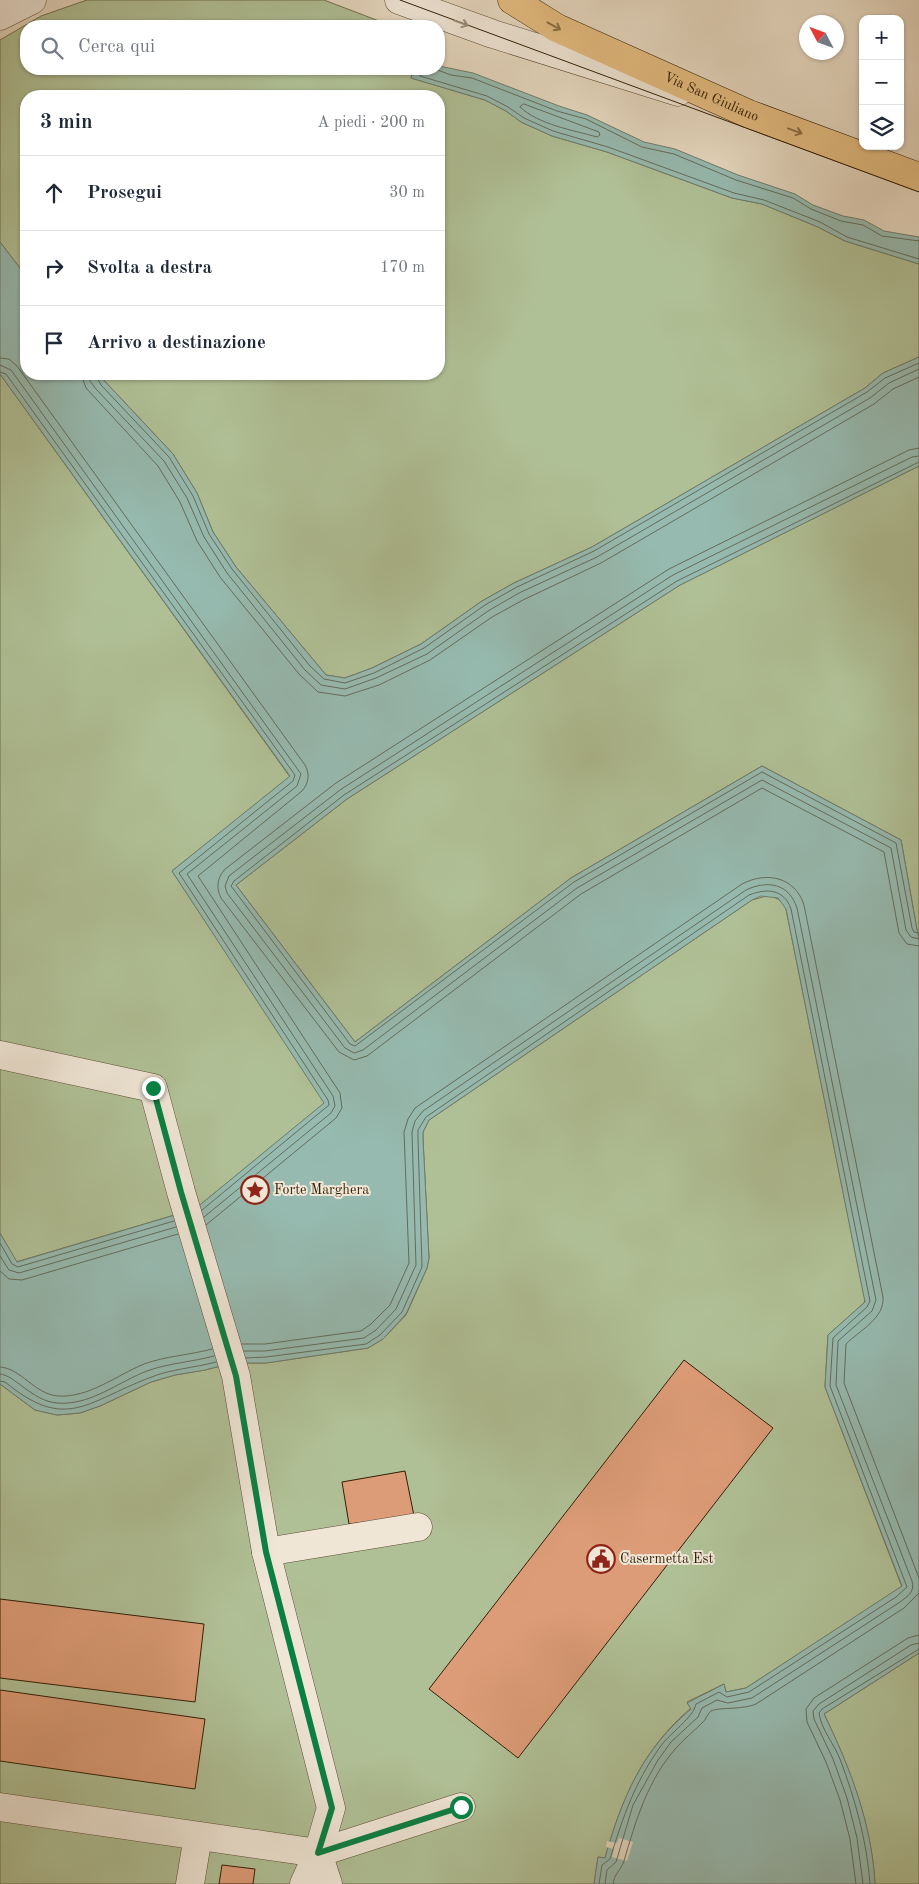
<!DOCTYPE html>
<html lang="it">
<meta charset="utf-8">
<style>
:root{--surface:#fff;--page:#f2f2f3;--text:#1f2937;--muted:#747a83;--line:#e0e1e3}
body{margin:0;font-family:"Old Standard TT",serif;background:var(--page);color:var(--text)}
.controls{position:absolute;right:15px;top:15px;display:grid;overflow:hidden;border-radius:10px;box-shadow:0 1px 4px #0004}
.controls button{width:45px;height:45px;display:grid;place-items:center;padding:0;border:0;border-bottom:1px solid var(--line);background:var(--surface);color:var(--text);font:25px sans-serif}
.compass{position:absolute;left:799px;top:15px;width:45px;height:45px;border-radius:50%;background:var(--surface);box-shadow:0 1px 4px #0004;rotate:311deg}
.stop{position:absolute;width:15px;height:15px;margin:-11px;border:4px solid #0b8043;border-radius:50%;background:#fff}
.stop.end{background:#0b8043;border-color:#fff;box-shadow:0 1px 5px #0008}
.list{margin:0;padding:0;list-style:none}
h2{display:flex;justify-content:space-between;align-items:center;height:65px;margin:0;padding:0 20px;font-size:21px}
h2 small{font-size:16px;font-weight:400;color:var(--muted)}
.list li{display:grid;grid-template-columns:32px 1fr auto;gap:15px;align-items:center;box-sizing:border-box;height:75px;padding:0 20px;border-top:1px solid var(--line)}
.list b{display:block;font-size:19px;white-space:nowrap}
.list em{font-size:16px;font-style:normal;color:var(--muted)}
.icon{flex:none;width:28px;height:28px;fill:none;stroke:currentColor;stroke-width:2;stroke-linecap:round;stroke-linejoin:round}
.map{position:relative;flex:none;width:919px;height:1884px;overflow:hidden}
.search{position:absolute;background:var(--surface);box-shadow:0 1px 4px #0004;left:20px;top:20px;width:425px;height:55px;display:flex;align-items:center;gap:12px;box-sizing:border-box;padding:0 18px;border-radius:20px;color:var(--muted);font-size:19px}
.panel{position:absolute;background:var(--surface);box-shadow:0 1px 4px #0004;left:20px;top:90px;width:425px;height:290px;border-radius:20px}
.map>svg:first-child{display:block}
.green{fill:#b0c096;stroke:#71704e}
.water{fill:#96bab0;stroke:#6e7c6c}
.pier{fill:#e6d8c0}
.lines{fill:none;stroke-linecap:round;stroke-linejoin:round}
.shore{stroke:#646c5a;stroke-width:1}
.building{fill:#dc9c77;stroke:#321f05}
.street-casing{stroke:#5f4d34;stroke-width:29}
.primary-casing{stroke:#321f05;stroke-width:29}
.street{stroke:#efe6d6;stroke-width:28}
.primary{stroke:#e3bc80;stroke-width:28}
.tram{stroke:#321f05;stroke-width:1}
.oneway{stroke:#9a8c78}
.oneway2{stroke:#8a6e42}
.route{stroke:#0b8043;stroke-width:6}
.labels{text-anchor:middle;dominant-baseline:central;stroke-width:4;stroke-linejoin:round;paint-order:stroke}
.street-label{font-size:14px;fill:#321f05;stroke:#efe6d6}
.poi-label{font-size:14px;fill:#321f05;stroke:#efe6d6;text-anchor:start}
</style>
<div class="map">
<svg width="919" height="1884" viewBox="0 0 919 1884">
<rect width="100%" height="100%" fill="#e6d8c0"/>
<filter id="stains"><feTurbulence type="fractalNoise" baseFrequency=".004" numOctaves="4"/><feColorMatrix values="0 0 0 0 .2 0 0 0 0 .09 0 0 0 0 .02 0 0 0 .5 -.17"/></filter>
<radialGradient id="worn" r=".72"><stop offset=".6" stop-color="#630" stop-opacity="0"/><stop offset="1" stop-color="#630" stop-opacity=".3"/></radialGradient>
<g class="green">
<polygon points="87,0 324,0 392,26 26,26 26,69 414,69 411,78 485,100 506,111 521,122 552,136 607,152 732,198 762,204 818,227 845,241 919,264 919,357 883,373 865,388 592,547 514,583 482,601 421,644 372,668 345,678 326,675 236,567 213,532 197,493 173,454 98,374 439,374 439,96 26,96 26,276 0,242 0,40 41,16"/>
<polygon points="0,374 290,777 172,871 325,1103 195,1209 16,1262 0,1233"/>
<polygon points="919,466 919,941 901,840 762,766 571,878 355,1042 236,885 347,799 680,585"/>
<path d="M770 895 783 902 786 909 865 1300 864 1303 828 1335 825 1387 902 1587 746 1688 726 1692 724 1684 687 1702 691 1708C642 1750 622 1798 605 1858L598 1857 594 1884H0V1384L35 1410 57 1415 80 1413 100 1406 151 1382 175 1375 205 1370 232 1363H266L368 1348 383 1339 406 1315 427 1268 429 1258 423 1139V1132L429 1120 752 900Z"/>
<path d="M919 1653V1884H875C872 1826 849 1766 824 1714Z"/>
</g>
<g class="water">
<polygon points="439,66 473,73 559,106 587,115 644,142 675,149 738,175 795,194 813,205 843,216 864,220 884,231 919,237 919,264 845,241 818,227 762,204 732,198 607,152 552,136 521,122 506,111 485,100 411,78 414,69 439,69"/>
<path d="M0 242 26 276V374H98L173 454 197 493 213 532 236 567 326 675 345 678 372 668 421 644 482 601 514 583 592 547 865 388 883 373 919 357V466L680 585 347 799 236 885 355 1042 571 878 762 766 901 840 919 941V1653L824 1714C850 1767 872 1824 875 1884H594L598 1857 605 1858C622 1798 642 1750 691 1709L687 1703 724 1684 726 1692 746 1688 902 1586 825 1387 828 1335 865 1302 786 909 778 898 761 896 752 900 429 1120 423 1132V1139L429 1258 427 1268 406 1314 383 1339 368 1348 266 1363H232L205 1370 175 1375 151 1382 100 1406 80 1413 57 1415 35 1410 0 1384V1233L17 1262 195 1209 324 1103 172 871 290 776 0 374Z"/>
</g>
<polygon class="pier" points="619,1838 633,1842 627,1861 612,1857 614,1849 606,1847 607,1841 617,1843"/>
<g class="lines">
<g class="shore">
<polyline points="419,69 420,76 487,96 508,107 524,118 553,131 608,147 734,193 764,200 820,222 847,237 919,259"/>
<polyline points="435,69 451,75 472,78 557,111 586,119 642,147 674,154 736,180 793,198 811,209 841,221 863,225 882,236 919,241"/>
<path d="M524 104 599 132 600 135 597 137C573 130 539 125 520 107Z"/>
<path d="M0 358 9 359 17 366 305 765C310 774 309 783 302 791L198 876 340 1093 342 1108 336 1118 206 1225"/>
<polyline points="0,365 11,370 301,774 297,786 187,874 333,1096 335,1106 331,1113 204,1217"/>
<polyline points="0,372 6,374 295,775 293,781 179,873 328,1100 329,1105 202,1210"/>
<polyline points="81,374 86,388 158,466 180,502 197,541 220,577 299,674 318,692 345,696 379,685 430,660 492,617 523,600 601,563 874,404 893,389 919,377"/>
<polyline points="88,374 90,381 96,389 164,461 187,498 204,537 227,573 305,670 321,685 345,689 376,678 427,654 488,611 519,593 597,557 870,398 889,383 919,369"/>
<polyline points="95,374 101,385 169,457 193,496 209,534 232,569 310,666 324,679 345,683 374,673 424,648 485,605 517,587 594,551 867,392 885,378 919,363"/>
<path d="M919 448 909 450 669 569 336 783 224 870C217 879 216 888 221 898L339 1052 354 1060 367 1056 581 894 762 788 884 852 899 933 907 944 919 946"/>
<polyline points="919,456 912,457 673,575 340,790 229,876 225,886 227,893 345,1048 354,1053 363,1050 577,888 762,780 891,848 906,930 911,937 919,939"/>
<polyline points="919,462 677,581 344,795 234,881 231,886 350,1044 355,1046 574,882 762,772 896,843 912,928 914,932 919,933"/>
<polyline points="0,1243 12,1264 18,1267 174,1221"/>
<polyline points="0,1256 9,1270 19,1273 176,1227"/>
<polyline points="0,1271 9,1279 22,1280 178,1234"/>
<path d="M242 1344H265L361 1331 371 1324 390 1305 409 1263 404 1132 408 1119 415 1108 742 884C767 871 795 877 804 905L883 1297C885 1318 859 1331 846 1344L844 1383 919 1578"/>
<path d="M244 1351H265L364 1338 376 1330 396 1309 416 1265 412 1132 415 1121 423 1111 746 890C767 880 789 883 797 908L876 1300 872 1311 838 1341 836 1385 912 1581C915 1592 908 1596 900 1602L752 1698 728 1703 717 1700 702 1708 698 1717 671 1742 658 1760 633 1805 616 1862 607 1870 605 1884"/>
<path d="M246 1358 266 1357 366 1344 380 1335 402 1312 422 1267 418 1139V1130L426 1117 749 895C767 888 784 889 791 909L870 1301 867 1307 833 1338 830 1386 907 1587 896 1597 749 1692 727 1697 719 1692 696 1704C694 1717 669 1734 660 1747 634 1784 623 1817 610 1859L602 1865 599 1884"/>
<path d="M0 1367C21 1368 34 1394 58 1396 89 1398 117 1375 144 1364 166 1356 190 1355 212 1349"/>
<path d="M0 1374C15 1375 32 1401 57 1403 90 1406 118 1382 147 1371 169 1363 192 1362 214 1356"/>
<path d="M0 1381 5 1382C66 1432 86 1402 149 1378 170 1369 194 1368 216 1362"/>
<path d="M613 1884C614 1874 621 1870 624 1861 636 1820 648 1779 677 1747 685 1738 694 1731 702 1723 706 1720 707 1714 711 1711 718 1707 742 1710 756 1704L904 1608 919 1593"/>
<polyline points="856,1884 850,1839 840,1800 826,1762 807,1722 806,1709 814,1698 908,1638 919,1635"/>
<polyline points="863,1884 857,1838 847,1798 833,1759 814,1719 813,1711 819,1704 911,1645 919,1643"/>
<path d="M870 1884C867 1841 855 1799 840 1759 834 1744 821 1729 819 1713L822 1709 919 1649"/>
</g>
</g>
<g class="building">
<polygon points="684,1360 773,1428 518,1758 429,1689"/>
<polygon points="405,1471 414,1516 349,1524 342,1482"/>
<polygon points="0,1599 204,1624 195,1702 0,1678"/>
<polygon points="0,1690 205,1719 195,1789 0,1761"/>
<polygon points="222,1865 255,1869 253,1884 219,1884"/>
</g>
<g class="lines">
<defs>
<g id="street">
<polyline points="399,0 493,34 678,92"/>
<polyline points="0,16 32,0"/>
<polyline points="0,1055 153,1088 181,1192 236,1376 266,1552 331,1808 318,1853 304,1884"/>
<polyline points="266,1552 418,1527"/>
<polyline points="0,1807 318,1853 461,1807"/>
<polyline points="318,1853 328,1884"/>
<polyline points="190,1884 198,1836"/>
</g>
<g id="primary">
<path id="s1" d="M512 0 557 28 749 114 919 177"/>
</g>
</defs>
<use href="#street" class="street-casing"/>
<use href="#primary" class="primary-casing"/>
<use href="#street" class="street"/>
<use href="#primary" class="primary"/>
<polyline class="tram" points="400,0 919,192"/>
</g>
<defs><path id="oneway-shaft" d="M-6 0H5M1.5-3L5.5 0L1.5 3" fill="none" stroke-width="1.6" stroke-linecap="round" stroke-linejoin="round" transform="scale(1.25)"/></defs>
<use class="oneway" href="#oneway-shaft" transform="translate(461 23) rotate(20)"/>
<g class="oneway2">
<use href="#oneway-shaft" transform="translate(554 26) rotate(29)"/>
<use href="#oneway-shaft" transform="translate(795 131) rotate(20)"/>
</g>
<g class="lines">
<polyline class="route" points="153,1088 181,1192 236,1376 266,1552 332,1808 318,1853 461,1807"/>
</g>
<defs>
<symbol id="sight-ring" viewBox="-11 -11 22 22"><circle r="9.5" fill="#efe6d6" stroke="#8f2418" stroke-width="1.5"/><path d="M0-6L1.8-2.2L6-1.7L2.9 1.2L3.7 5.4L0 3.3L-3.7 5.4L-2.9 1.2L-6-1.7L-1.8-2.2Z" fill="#8f2418"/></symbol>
<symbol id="civic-ring" viewBox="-11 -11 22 22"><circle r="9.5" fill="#efe6d6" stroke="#8f2418" stroke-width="1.5"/><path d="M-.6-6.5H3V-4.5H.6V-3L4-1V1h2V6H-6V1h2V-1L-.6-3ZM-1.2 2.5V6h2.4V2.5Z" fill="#8f2418"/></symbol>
</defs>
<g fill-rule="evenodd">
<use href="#sight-ring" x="239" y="1174" width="32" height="32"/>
<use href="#civic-ring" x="585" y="1543" width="32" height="32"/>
</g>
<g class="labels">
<g class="street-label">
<text stroke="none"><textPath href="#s1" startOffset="222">Via San Giuliano</textPath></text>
</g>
<g class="poi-label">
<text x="274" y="1190">Forte Marghera</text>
<text x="620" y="1559">Casermetta Est</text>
</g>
</g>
<rect width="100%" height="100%" filter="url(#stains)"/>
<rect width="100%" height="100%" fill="url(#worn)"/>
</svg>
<div class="controls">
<button>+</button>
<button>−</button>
<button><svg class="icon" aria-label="layers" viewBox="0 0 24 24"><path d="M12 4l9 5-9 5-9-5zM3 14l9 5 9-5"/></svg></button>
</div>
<svg class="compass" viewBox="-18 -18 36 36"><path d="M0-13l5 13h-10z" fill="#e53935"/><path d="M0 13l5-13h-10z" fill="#747a83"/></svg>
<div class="stop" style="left:461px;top:1807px"></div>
<div class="stop end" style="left:153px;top:1088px"></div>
<div class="search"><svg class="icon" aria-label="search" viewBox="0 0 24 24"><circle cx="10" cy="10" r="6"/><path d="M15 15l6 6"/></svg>Cerca qui</div>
<section class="panel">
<h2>3 min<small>A piedi · 200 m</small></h2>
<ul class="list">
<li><svg class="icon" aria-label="ahead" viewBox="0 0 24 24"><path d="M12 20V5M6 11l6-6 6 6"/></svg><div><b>Prosegui</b></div><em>30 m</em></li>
<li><svg class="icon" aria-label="right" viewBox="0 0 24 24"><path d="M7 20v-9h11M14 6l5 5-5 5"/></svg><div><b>Svolta a destra</b></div><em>170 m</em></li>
<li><svg class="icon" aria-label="arrive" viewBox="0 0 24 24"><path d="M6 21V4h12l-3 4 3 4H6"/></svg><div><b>Arrivo a destinazione</b></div></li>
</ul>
</section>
</div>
